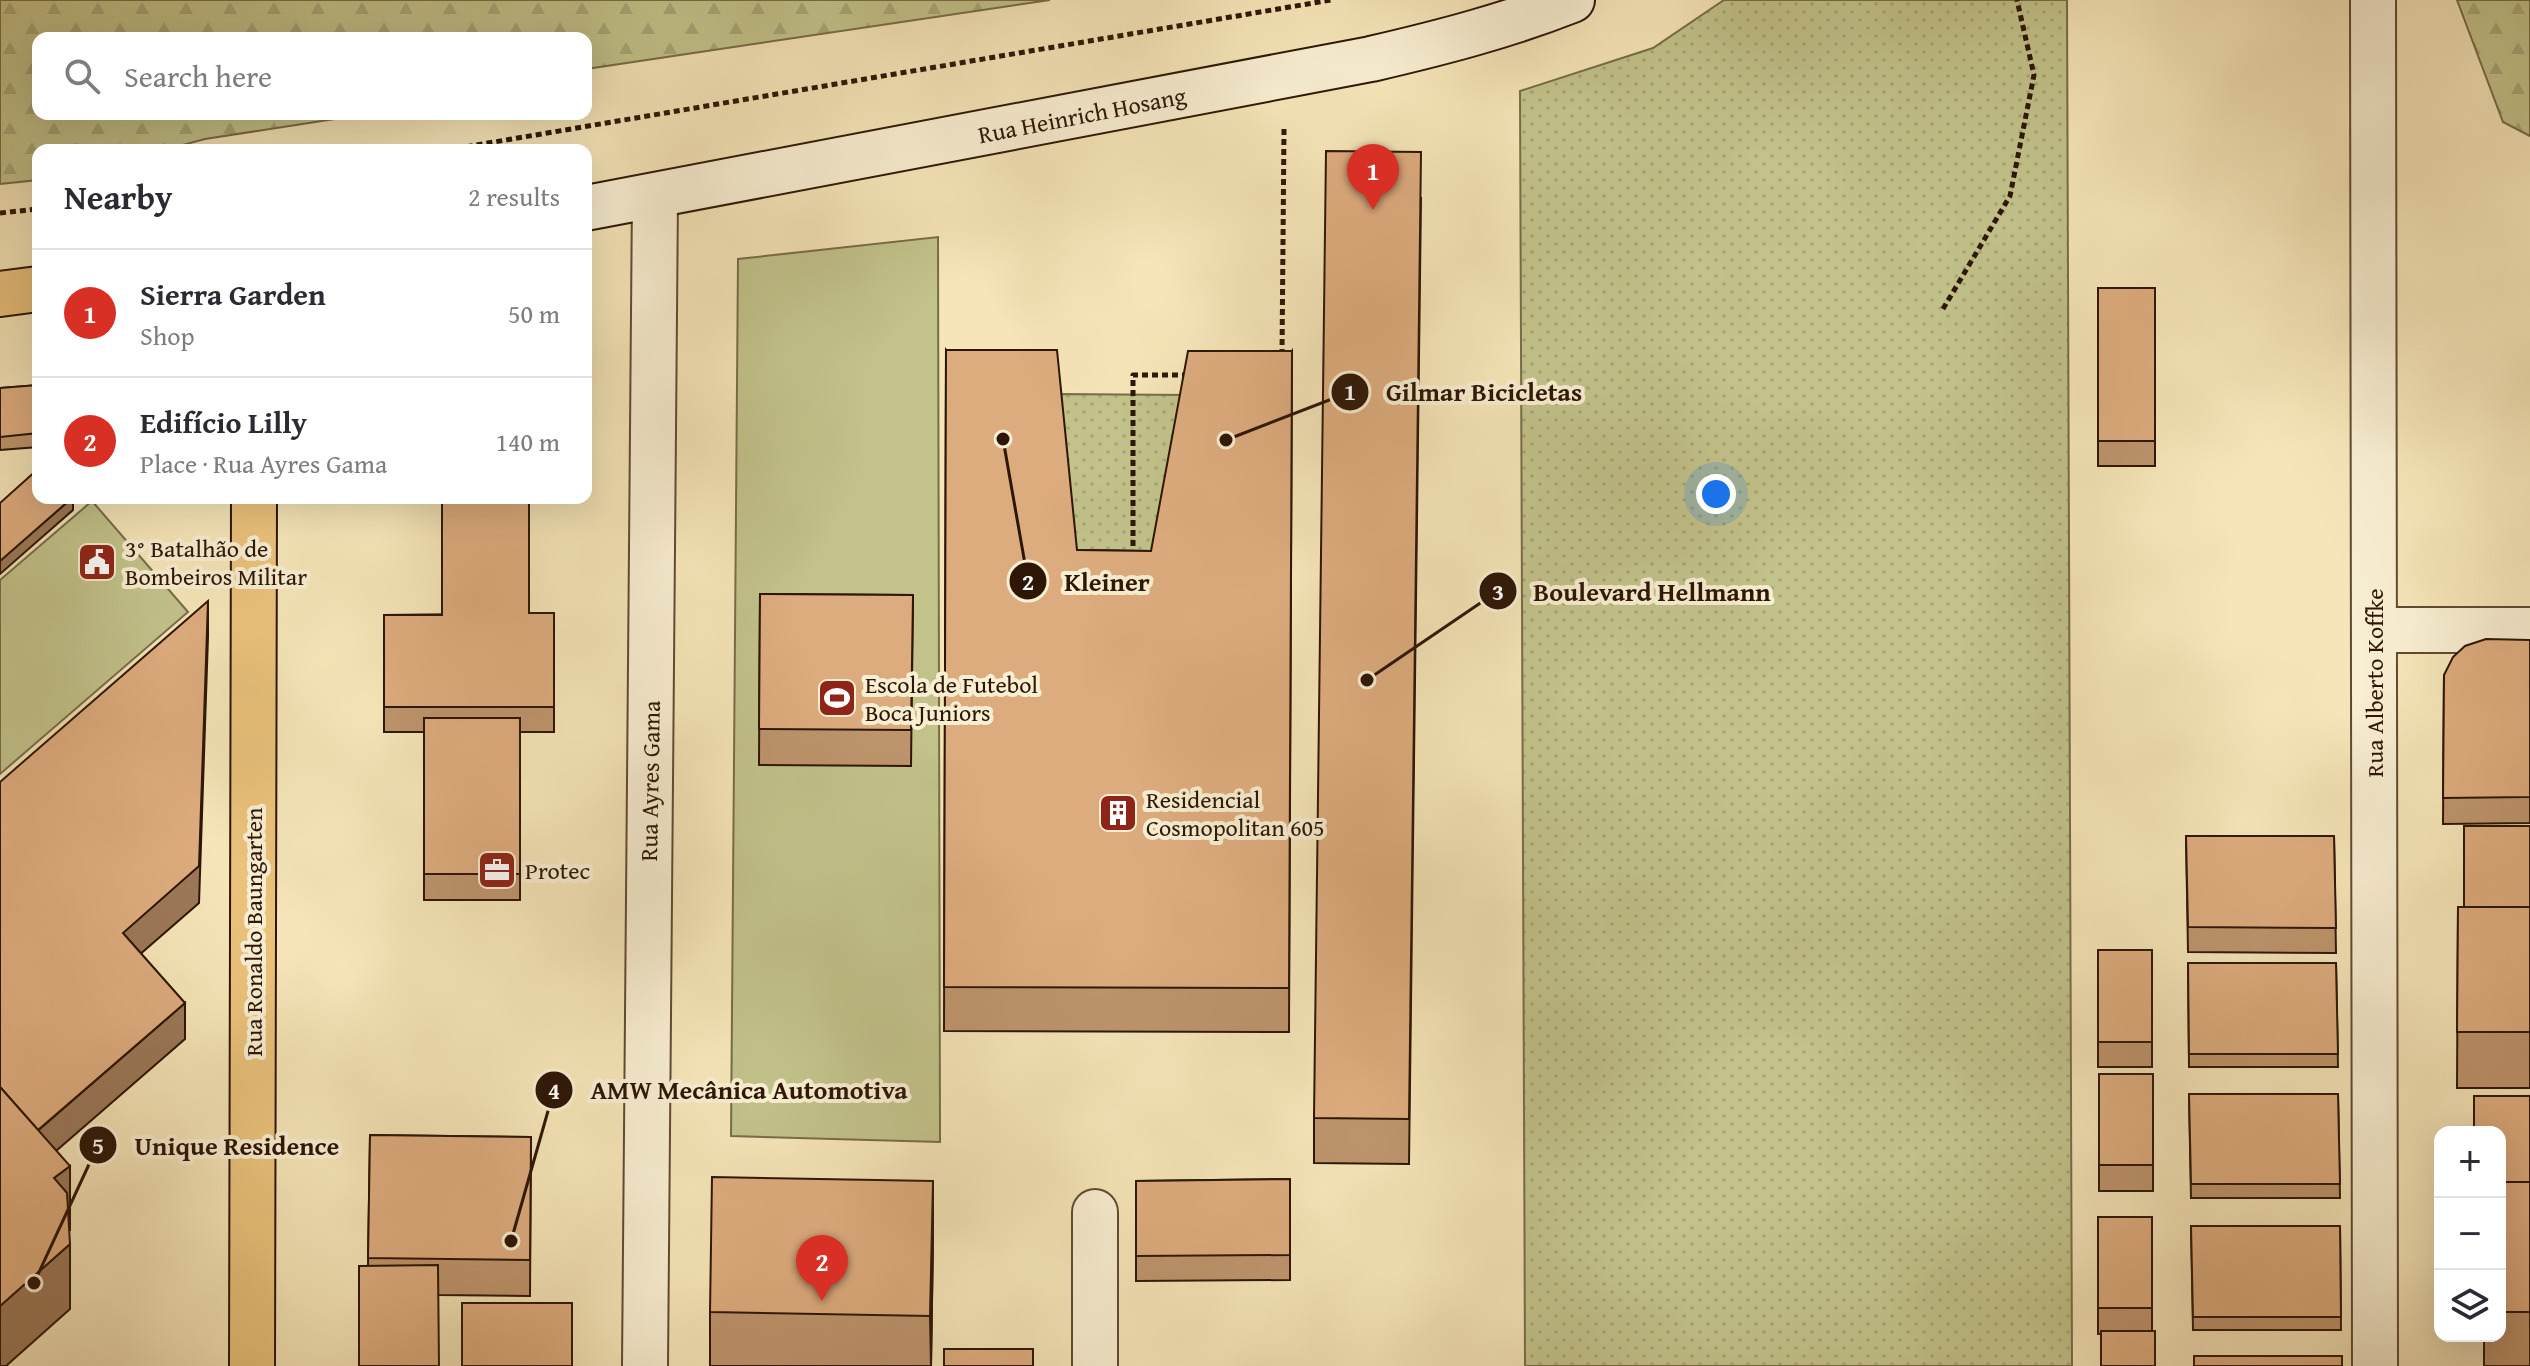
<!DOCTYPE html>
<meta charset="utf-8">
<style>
:root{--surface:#fff;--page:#f7f7f7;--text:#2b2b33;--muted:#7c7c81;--line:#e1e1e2;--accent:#d93025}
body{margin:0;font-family:"Gentium Book Plus",serif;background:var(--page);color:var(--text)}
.controls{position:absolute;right:24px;bottom:24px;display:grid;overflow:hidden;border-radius:16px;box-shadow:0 8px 32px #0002}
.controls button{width:72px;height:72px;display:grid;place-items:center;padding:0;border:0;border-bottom:2px solid var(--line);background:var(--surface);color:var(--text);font:40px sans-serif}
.you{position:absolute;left:1716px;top:494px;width:28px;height:28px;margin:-20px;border:6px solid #fff;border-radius:50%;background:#1a73e8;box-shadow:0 0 0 12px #1a73e833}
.badge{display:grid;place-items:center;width:52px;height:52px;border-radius:50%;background:var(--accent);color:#fff;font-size:26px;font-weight:700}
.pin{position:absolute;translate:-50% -66px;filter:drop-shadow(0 2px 4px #0008)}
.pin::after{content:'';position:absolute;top:42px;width:28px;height:24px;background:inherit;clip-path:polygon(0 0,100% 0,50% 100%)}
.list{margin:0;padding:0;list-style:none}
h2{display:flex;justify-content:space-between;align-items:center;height:104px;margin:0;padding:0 32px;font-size:34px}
h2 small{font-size:26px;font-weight:400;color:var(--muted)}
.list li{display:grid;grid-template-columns:52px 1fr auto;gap:24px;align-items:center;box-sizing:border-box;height:128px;padding:0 32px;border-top:2px solid var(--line)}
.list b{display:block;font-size:30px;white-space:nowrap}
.list p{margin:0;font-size:26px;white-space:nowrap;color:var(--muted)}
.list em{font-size:26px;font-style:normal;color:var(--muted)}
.icon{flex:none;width:44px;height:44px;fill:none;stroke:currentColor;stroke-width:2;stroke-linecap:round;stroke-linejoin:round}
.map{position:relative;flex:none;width:2530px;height:1366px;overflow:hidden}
.search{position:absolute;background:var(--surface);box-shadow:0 8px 32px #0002;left:32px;top:32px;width:560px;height:88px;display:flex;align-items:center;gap:20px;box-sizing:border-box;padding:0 28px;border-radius:16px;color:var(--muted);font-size:30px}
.panel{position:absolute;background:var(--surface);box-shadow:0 8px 32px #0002;left:32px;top:144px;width:560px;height:360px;border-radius:16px}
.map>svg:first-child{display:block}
.green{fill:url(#green-dots);stroke:#786c48;stroke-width:2}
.forest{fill:url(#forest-firs);stroke:#786c48;stroke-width:2}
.pitch{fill:#c2c28a;stroke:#786c48;stroke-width:2}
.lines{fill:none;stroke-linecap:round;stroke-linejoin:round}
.minor-casing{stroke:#5f4a32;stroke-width:48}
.secondary-casing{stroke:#2d1606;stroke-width:48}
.primary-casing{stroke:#2d1606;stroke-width:48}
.path{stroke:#2d1606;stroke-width:5;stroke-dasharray:6 4;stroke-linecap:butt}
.minor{stroke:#f8eed1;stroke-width:44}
.secondary{stroke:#f8eed1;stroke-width:44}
.primary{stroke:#eac27c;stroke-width:44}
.wall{fill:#be946c;stroke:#2d1606;stroke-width:2}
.shaded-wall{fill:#9b7858;stroke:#2d1606;stroke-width:2}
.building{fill:#ddac7e;stroke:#2d1606;stroke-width:2}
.labels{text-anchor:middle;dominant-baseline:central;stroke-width:8;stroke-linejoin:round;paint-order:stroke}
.street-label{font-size:24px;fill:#2d1606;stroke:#f8eed1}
.poi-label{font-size:24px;fill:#2d1606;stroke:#f8eed1;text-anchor:start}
.leader{fill:none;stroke:#2d1606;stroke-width:3}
.callout-dot{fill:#2d1606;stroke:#f8eed1;stroke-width:3}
.mark-label{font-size:24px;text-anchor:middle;font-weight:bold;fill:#fff}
.callout-label{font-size:26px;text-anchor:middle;font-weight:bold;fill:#2d1606;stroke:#f8eed1;stroke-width:8;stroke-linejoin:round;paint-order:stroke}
</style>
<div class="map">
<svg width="2530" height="1366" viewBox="0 0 2530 1366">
<defs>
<pattern id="green-dots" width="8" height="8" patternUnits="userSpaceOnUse" patternTransform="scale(2)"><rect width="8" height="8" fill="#c2c28a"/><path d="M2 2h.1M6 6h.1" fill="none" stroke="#a7a676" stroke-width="1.8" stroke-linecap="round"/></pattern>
<pattern id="forest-firs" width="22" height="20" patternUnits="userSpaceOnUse" patternTransform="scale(2)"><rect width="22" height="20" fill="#c2c28a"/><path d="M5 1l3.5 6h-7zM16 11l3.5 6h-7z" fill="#a7a676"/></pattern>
</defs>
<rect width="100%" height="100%" fill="#f5e5b8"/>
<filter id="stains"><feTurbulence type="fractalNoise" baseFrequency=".0025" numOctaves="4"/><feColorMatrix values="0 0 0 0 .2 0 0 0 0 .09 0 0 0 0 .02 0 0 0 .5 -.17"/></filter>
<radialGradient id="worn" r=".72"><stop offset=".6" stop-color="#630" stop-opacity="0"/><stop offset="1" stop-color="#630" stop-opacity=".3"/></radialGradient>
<g class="green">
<polygon points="1724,0 2067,0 2072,1366 1525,1366 1520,91 1653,48"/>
<polygon points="1057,394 1188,395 1151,596 1077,595"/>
</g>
<g class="forest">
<polygon points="0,0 1050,0 586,69 586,38 38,38 38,114 367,114 205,139 164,150 38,150 38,180 0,184"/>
<polygon points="2457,0 2530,0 2530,136 2503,122"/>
</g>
<g class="pitch">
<polygon points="938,237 940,1142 731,1136 738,259"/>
<polygon points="92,501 188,612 0,774 0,580"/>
</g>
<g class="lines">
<defs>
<g id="minor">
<polyline points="2373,0 2375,1366"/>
<polyline points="2374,630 2530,630"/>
<polyline points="1095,1212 1095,1366"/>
<polyline points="645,1366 655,197"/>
</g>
<path id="secondary" d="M586 208 1371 59C1440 43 1506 26 1572 0"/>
<g id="primary">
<polyline points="0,294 38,289"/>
<polyline points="252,1366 254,498"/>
</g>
</defs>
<use href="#minor" class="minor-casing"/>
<use href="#secondary" class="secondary-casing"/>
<use href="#primary" class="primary-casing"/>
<g class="path">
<polyline points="447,150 1331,0"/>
<polyline points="0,213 38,209"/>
<polyline points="1943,309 2010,196 2034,75 2017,0"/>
<polyline points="1282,355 1284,129"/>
<polyline points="1133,556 1133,375 1189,375"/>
</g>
<use href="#minor" class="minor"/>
<use href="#secondary" class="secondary"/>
<use href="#primary" class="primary"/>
</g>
<g class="wall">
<polygon points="1421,197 1409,1164 1314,1163 1314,1118"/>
<rect x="2098" y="288" width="57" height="178"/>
<polygon points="946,350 1077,550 1151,551 1292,351 1289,1032 944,1031"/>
<polygon points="38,385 38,447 0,450 0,388"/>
<polygon points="760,594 913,595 911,766 759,765"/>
<polygon points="554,613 554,732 520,732 520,900 424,900 424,732 384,732 384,615"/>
<polygon points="2530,640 2530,823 2443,824 2444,675"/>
<polygon points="2530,826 2530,1088 2457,1088 2458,907 2464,907"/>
<polygon points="2186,836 2334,836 2336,953 2188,952"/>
<rect x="2098" y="950" width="54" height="117"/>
<polygon points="2188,963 2336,963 2338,1067 2189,1067"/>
<rect x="2099" y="1074" width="54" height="117"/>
<polygon points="2189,1094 2338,1094 2340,1198 2191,1198"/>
<polygon points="2530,1096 2530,1366 2484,1366 2484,1336 2500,1336 2500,1132"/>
<polygon points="370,1135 531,1137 530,1296 438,1295 368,1266"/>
<polygon points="1290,1179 1290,1280 1136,1281 1136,1181"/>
<polygon points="2098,1217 2152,1217 2152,1331 2098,1334"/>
<polygon points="2191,1226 2340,1226 2341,1330 2193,1330"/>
<polygon points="933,1237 931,1366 710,1366 710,1312"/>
</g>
<g class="shaded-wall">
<polygon points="72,498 73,498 73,510 0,574 0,561"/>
<polygon points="208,601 208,637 199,903 123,969 123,933"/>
<polygon points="185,1003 185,1039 26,1177 26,1141"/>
<polygon points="70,1166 70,1231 54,1178"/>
<polygon points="933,1181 933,1237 931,1366 930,1316"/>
<polygon points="70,1244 70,1309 6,1366 0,1366 0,1306"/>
</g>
<g class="building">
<polygon points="1326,151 1421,152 1409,1119 1314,1118"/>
<rect x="2098" y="288" width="57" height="153"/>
<polygon points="946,350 1057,350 1077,550 1151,551 1188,351 1292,351 1289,988 944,987"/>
<polygon points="38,385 38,433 0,437 0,388"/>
<polygon points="38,469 38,498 72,498 0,561 0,503"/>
<polygon points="442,498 529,498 529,613 554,613 554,707 384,707 384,615 442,615"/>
<polygon points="760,594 913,595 911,730 759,729"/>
<polygon points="208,601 199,866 123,933 185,1003 38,1130 0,1087 0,782"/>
<polygon points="2486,639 2530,640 2530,797 2443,798 2444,675 2453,657 2465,646"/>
<rect x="424" y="718" width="96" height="156"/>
<rect x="2464" y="826" width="66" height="81"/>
<polygon points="2186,836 2334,836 2336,928 2188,927"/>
<polygon points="2458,907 2530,907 2530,1032 2457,1032"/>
<rect x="2098" y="950" width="54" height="92"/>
<polygon points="2188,963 2336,963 2338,1054 2189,1054"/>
<rect x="2099" y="1074" width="54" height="91"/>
<polygon points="0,1087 70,1166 54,1178 67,1193 70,1244 0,1306"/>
<polygon points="2189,1094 2338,1094 2340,1184 2191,1184"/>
<polygon points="2474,1096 2530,1096 2530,1182 2500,1182 2500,1132 2474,1132"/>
<polygon points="370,1135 531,1137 530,1260 368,1258"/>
<polygon points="712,1177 933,1181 930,1316 710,1312"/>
<polygon points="1290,1179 1290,1255 1136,1256 1136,1181"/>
<rect x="2500" y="1182" width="30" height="130"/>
<rect x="2098" y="1217" width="54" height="91"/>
<polygon points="2191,1226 2340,1226 2341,1317 2193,1317"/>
<polygon points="438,1265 439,1366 359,1366 359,1266"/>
<rect x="462" y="1303" width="110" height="63"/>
<rect x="2101" y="1331" width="54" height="35"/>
<rect x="944" y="1349" width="89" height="17"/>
<rect x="2194" y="1356" width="148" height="10"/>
</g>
<defs>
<symbol id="civic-square" viewBox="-11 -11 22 22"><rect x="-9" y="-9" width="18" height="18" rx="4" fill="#8f2418" stroke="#f8eed1"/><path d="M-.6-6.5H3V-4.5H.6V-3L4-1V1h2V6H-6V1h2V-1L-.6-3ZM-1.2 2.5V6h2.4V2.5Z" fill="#fff"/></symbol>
<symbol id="stadium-square" viewBox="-11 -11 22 22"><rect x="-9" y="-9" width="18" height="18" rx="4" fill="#8f2418" stroke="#f8eed1"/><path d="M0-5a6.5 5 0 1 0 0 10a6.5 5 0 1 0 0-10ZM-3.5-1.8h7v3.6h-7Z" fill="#fff"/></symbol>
<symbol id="building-square" viewBox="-11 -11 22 22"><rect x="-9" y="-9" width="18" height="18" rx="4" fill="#8f2418" stroke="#f8eed1"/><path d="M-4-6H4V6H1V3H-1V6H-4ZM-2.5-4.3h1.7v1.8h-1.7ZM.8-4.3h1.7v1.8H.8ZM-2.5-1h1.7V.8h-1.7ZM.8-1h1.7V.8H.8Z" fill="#fff"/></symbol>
<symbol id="office-square" viewBox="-11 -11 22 22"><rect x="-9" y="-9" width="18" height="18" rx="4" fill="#8f2418" stroke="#f8eed1"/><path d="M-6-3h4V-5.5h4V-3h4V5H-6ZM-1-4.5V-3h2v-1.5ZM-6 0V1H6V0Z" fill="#fff"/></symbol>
</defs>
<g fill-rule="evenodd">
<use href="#civic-square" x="75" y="540" width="44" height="44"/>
<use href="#stadium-square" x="815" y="676" width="44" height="44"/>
<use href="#building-square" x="1096" y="791" width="44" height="44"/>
<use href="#office-square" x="475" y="848" width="44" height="44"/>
</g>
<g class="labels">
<g class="street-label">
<text transform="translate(1082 115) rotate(-11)">Rua Heinrich Hosang</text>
<text transform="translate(2374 683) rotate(-90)">Rua Alberto Koffke</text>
<text transform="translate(650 781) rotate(-89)">Rua Ayres Gama</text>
<text transform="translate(253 932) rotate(-90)">Rua Ronaldo Baungarten</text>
</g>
<g class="poi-label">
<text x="125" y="548">3° Batalhão de<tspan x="125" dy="28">Bombeiros Militar</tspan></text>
<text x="865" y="684">Escola de Futebol<tspan x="865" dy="28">Boca Juniors</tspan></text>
<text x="1146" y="799">Residencial<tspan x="1146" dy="28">Cosmopolitan 605</tspan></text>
<text x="525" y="870">Protec</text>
</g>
</g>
<path class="leader" d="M1226 440L1350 392M1003 439L1028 581M1367 680L1498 591M511 1241L554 1090M34 1283L98 1145"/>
<g class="callout-dot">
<circle cx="1226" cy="440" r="8"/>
<circle cx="1003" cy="439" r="8"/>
<circle cx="1367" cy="680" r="8"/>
<circle cx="511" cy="1241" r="8"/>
<circle cx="34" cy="1283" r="8"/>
<circle cx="1350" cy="392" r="20"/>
<circle cx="1028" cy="581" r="20"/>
<circle cx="1498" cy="591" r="20"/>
<circle cx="554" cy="1090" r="20"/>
<circle cx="98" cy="1145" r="20"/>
</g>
<g class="mark-label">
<text x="1350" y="400">1</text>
<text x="1028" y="590">2</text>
<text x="1498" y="600">3</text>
<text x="554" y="1099">4</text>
<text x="98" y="1154">5</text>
</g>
<g class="callout-label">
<text x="1484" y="401">Gilmar Bicicletas</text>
<text x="1107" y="591">Kleiner</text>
<text x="1652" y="601">Boulevard Hellmann</text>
<text x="749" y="1099">AMW Mecânica Automotiva</text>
<text x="237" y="1155">Unique Residence</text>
</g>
<rect width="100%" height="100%" filter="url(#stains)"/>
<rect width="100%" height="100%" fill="url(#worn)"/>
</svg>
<div class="controls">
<button>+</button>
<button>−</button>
<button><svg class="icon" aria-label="layers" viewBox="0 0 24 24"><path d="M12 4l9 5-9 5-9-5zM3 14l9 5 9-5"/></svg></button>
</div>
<div class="you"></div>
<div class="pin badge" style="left:1373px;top:210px">1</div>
<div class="pin badge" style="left:822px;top:1301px">2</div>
<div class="search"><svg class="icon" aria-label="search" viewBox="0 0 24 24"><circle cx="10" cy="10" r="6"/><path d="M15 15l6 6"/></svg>Search here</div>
<section class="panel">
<h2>Nearby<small>2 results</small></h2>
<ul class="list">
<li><span class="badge">1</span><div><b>Sierra Garden</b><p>Shop</p></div><em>50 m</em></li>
<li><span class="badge">2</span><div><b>Edifício Lilly</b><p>Place · Rua Ayres Gama</p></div><em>140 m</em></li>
</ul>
</section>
</div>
